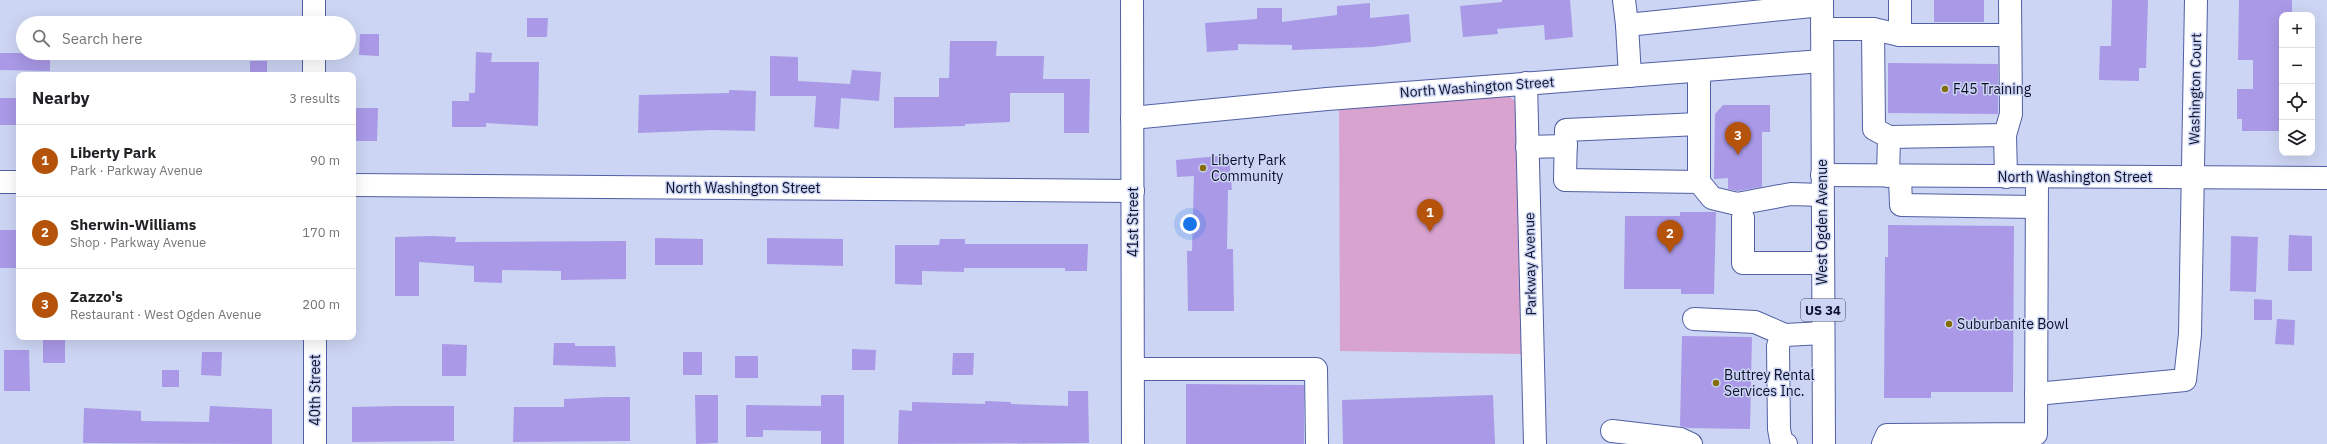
<!DOCTYPE html>
<meta charset="utf-8">
<style>
:root{--surface:#fff;--page:#f6f6f6;--text:#202124;--muted:#757577;--line:#e0e0e0;--accent:#b45309}
body{margin:0;font-family:"IBM Plex Sans",sans-serif;background:var(--page);color:var(--text)}
.controls{position:absolute;right:12px;top:12px;display:grid;overflow:hidden;border-radius:8px;box-shadow:0 4px 16px #0002}
.controls button{width:36px;height:36px;display:grid;place-items:center;padding:0;border:0;border-bottom:1px solid var(--line);background:var(--surface);color:var(--text);font:20px sans-serif}
.you{position:absolute;left:1190px;top:224px;width:14px;height:14px;margin:-10px;border:3px solid #fff;border-radius:50%;background:#1a73e8;box-shadow:0 0 0 6px #1a73e833}
.badge{display:grid;place-items:center;width:26px;height:26px;border-radius:50%;background:var(--accent);color:#fff;font-size:13px;font-weight:700}
.pin{position:absolute;translate:-50% -33px;filter:drop-shadow(0 1px 2px #0008)}
.pin::after{content:'';position:absolute;top:21px;width:14px;height:12px;background:inherit;clip-path:polygon(0 0,100% 0,50% 100%)}
.list{margin:0;padding:0;list-style:none}
h2{display:flex;justify-content:space-between;align-items:center;height:52px;margin:0;padding:0 16px;font-size:17px}
h2 small{font-size:13px;font-weight:400;color:var(--muted)}
.list li{display:grid;grid-template-columns:26px 1fr auto;gap:12px;align-items:center;box-sizing:border-box;height:72px;padding:0 16px;border-top:1px solid var(--line)}
.list b{display:block;font-size:15px;white-space:nowrap}
.list p{margin:0;font-size:13px;white-space:nowrap;color:var(--muted)}
.list em{font-size:13px;font-style:normal;color:var(--muted)}
.icon{flex:none;width:22px;height:22px;fill:none;stroke:currentColor;stroke-width:2;stroke-linecap:round;stroke-linejoin:round}
.map{position:relative;flex:none;width:2327px;height:444px;overflow:hidden}
.search{position:absolute;background:var(--surface);box-shadow:0 4px 16px #0002;left:16px;top:16px;width:340px;height:44px;display:flex;align-items:center;gap:10px;box-sizing:border-box;padding:0 14px;border-radius:22px;color:var(--muted);font-size:15px}
.panel{position:absolute;background:var(--surface);box-shadow:0 4px 16px #0002;left:16px;top:72px;width:340px;height:268px;border-radius:8px}
.map>svg:first-child{display:block}
.green{fill:#d9a3cf}
.building{fill:#a999e7}
.lines{fill:none;stroke-linecap:round;stroke-linejoin:round}
.minor-casing{stroke:#5160a3;stroke-width:24}
.major-casing{stroke:#5160a3;stroke-width:24}
.minor{stroke:#fff;stroke-width:22}
.major{stroke:#fff;stroke-width:22}
.poi-dot{fill:#856d0a;stroke:#ccd5f3;stroke-width:1.5}
.labels{text-anchor:middle;dominant-baseline:central;stroke-width:3;stroke-linejoin:round;paint-order:stroke}
.shield{fill:#ccd5f3;stroke:#454a66;stroke-width:1}
.shield-label{font-size:13px;font-weight:bold;fill:#0b0f2a}
.street-label{font-size:14px;fill:#0b0f2a;stroke:#ccd5f3}
.poi-label{font-size:14px;fill:#0b0f2a;stroke:#ccd5f3;text-anchor:start}
</style>
<div class="map">
<svg width="2327" height="444" viewBox="0 0 2327 444">
<rect width="100%" height="100%" fill="#ccd5f3"/>
<polygon class="green" points="1501,95 1509,96 1516,102 1522,354 1340,351 1339,108"/>
<g class="building">
<polygon points="1502,0 1570,0 1573,37 1545,40 1544,25 1497,29 1498,34 1463,37 1460,6 1502,2"/>
<rect x="1934" y="0" width="50" height="22"/>
<polygon points="2112,0 2148,0 2146,68 2139,68 2139,81 2099,80 2100,46 2111,46"/>
<polygon points="2239,0 2292,0 2292,14 2282,14 2282,131 2242,131 2242,119 2237,119 2237,89 2253,89 2253,60 2238,60"/>
<polygon points="1370,3 1370,18 1409,14 1411,42 1372,47 1292,50 1292,45 1238,44 1238,50 1207,52 1205,23 1257,19 1257,8 1282,8 1282,22 1337,15 1337,6"/>
<polygon points="527,18 548,18 547,37 527,37"/>
<polygon points="360,34 379,34 379,56 359,55"/>
<polygon points="950,41 997,41 996,56 1044,56 1043,79 1090,79 1089,133 1064,133 1064,93 1010,93 1010,122 965,124 965,126 894,128 894,97 939,97 939,78 949,78"/>
<polygon points="476,52 492,53 491,62 539,62 538,126 486,123 486,127 452,127 452,101 469,101 469,93 475,93"/>
<polygon points="0,53 50,53 50,71 0,70"/>
<polygon points="770,56 798,57 798,81 850,84 852,70 881,72 879,101 841,98 839,129 814,127 816,96 770,96"/>
<rect x="250" y="61" width="17" height="14"/>
<polygon points="1888,63 1998,64 1998,114 1888,113"/>
<polygon points="729,90 756,91 755,131 712,130 638,133 639,95 729,93"/>
<rect x="0" y="98" width="19" height="27"/>
<polygon points="1723,105 1770,105 1770,132 1762,132 1762,187 1737,191 1728,189 1728,178 1714,179 1715,114"/>
<polygon points="353,108 378,108 377,141 353,141"/>
<polygon points="1229,155 1232,190 1228,190 1227,249 1233,249 1234,311 1188,311 1187,251 1192,251 1194,176 1177,177 1176,160"/>
<polygon points="1680,212 1716,212 1714,294 1681,294 1681,289 1624,289 1625,216 1680,216"/>
<polygon points="1888,225 2014,226 2013,392 1931,392 1931,398 1884,398 1885,257 1888,257"/>
<rect x="0" y="230" width="19" height="38"/>
<polygon points="2289,235 2312,236 2312,271 2288,271"/>
<polygon points="432,236 456,237 455,242 626,241 626,279 561,280 561,271 502,270 502,283 474,282 474,266 419,262 419,296 395,296 395,237"/>
<polygon points="2231,236 2258,237 2256,292 2230,291"/>
<polygon points="655,238 703,239 703,265 655,265"/>
<polygon points="767,238 843,239 843,266 767,264"/>
<polygon points="940,239 965,239 965,244 1088,244 1087,271 1065,271 1065,268 964,268 964,272 922,271 922,285 895,284 895,245 939,245"/>
<polygon points="2254,299 2272,300 2272,320 2254,320"/>
<polygon points="2277,319 2295,320 2294,345 2275,344"/>
<polygon points="1682,336 1752,337 1750,429 1687,428 1680,426"/>
<rect x="43" y="340" width="22" height="23"/>
<polygon points="554,343 575,343 575,346 615,346 616,367 553,365"/>
<polygon points="442,344 467,345 466,376 442,376"/>
<polygon points="852,349 876,350 875,370 852,370"/>
<polygon points="4,350 29,350 30,391 4,391"/>
<polygon points="202,352 222,352 221,376 201,375"/>
<rect x="683" y="352" width="19" height="23"/>
<polygon points="953,353 974,353 973,375 952,375"/>
<rect x="735" y="356" width="23" height="22"/>
<rect x="162" y="370" width="17" height="17"/>
<polygon points="1186,384 1304,385 1304,444 1186,444"/>
<polygon points="1068,391 1088,391 1089,443 898,444 899,410 912,411 912,402 985,404 985,401 1011,402 1011,404 1068,406"/>
<polygon points="695,395 718,395 718,443 696,444"/>
<polygon points="821,395 844,395 844,444 821,444 821,431 763,430 763,437 746,437 746,405 821,406"/>
<polygon points="1493,395 1495,444 1343,444 1342,400"/>
<polygon points="606,397 630,397 630,441 513,442 514,407 564,407 564,399"/>
<polygon points="210,406 272,409 272,444 83,443 84,408 141,411 141,421 209,422"/>
<polygon points="395,406 454,406 454,441 352,442 352,407"/>
</g>
<g class="lines">
<defs>
<g id="minor">
<polyline points="314,0 314,23"/>
<polyline points="1132,0 1133,444"/>
<polyline points="1624,0 1627,25 1822,5"/>
<polyline points="1627,25 1630,76"/>
<polyline points="1822,29 1873,29 1874,129 1889,137 1888,176"/>
<polyline points="1873,29 1900,35 2010,35"/>
<polyline points="1900,35 1900,0"/>
<polyline points="314,53 314,75"/>
<polyline points="1699,71 1699,182 1712,198 1737,204 1791,194 1822,195"/>
<polyline points="1526,83 1535,444"/>
<polyline points="1132,118 1327,99 1822,61"/>
<polyline points="1699,124 1566,130 1565,180 1699,182"/>
<polyline points="1889,137 2005,135"/>
<polyline points="1527,147 1566,146"/>
<polyline points="1822,175 2327,178"/>
<polyline points="1900,177 1901,205 2036,207"/>
<polyline points="2006,177 2005,135 2011,114 2010,0"/>
<polyline points="0,182 19,182"/>
<polyline points="353,185 1133,191"/>
<polyline points="1743,218 1743,263 1822,263"/>
<polyline points="1694,319 1755,322 1785,335"/>
<polyline points="315,337 315,444"/>
<polyline points="1133,369 1316,369 1317,444"/>
<polyline points="2036,394 2185,380 2190,334 2196,0"/>
<polyline points="1612,431 1680,439 1691,444"/>
<polyline points="1786,444 1781,440 1779,429 1778,346 1781,337 1785,335 1823,333"/>
<polyline points="1883,444 1887,435 2036,434 2037,177"/>
</g>
<polyline id="major" points="1822,0 1824,444"/>
</defs>
<use href="#minor" class="minor-casing"/>
<use href="#major" class="major-casing"/>
<use href="#minor" class="minor"/>
<use href="#major" class="major"/>
</g>
<g class="poi-dot">
<circle cx="1945" cy="89" r="4"/>
<circle cx="1203" cy="168" r="4"/>
<circle cx="1949" cy="324" r="4"/>
<circle cx="1716" cy="383" r="4"/>
</g>
<g class="labels">
<rect class="shield" x="1801" y="299" width="44" height="22" rx="3"/>
<g class="shield-label">
<text x="1823" y="310">US 34</text>
</g>
<g class="street-label">
<text transform="translate(1477 87) rotate(-4)">North Washington Street</text>
<text transform="translate(2195 89) rotate(-89)">Washington Court</text>
<text x="2075" y="177">North Washington Street</text>
<text x="743" y="188">North Washington Street</text>
<text transform="translate(1133 222) rotate(-90)">41st Street</text>
<text transform="translate(1822 222) rotate(-90)">West Ogden Avenue</text>
<text transform="translate(1530 264) rotate(-91)">Parkway Avenue</text>
<text transform="translate(315 390) rotate(-90)">40th Street</text>
</g>
<g class="poi-label">
<text x="1953" y="89">F45 Training</text>
<text x="1211" y="160">Liberty Park<tspan x="1211" dy="16">Community</tspan></text>
<text x="1957" y="324">Suburbanite Bowl</text>
<text x="1724" y="375">Buttrey Rental<tspan x="1724" dy="16">Services Inc.</tspan></text>
</g>
</g>
</svg>
<div class="controls">
<button>+</button>
<button>−</button>
<button><svg class="icon" aria-label="locate" viewBox="0 0 24 24"><circle cx="12" cy="12" r="6"/><path d="M12 2v4M12 18v4M2 12h4M18 12h4"/></svg></button>
<button><svg class="icon" aria-label="layers" viewBox="0 0 24 24"><path d="M12 4l9 5-9 5-9-5zM3 14l9 5 9-5"/></svg></button>
</div>
<div class="you"></div>
<div class="pin badge" style="left:1430px;top:232px">1</div>
<div class="pin badge" style="left:1670px;top:253px">2</div>
<div class="pin badge" style="left:1738px;top:155px">3</div>
<div class="search"><svg class="icon" aria-label="search" viewBox="0 0 24 24"><circle cx="10" cy="10" r="6"/><path d="M15 15l6 6"/></svg>Search here</div>
<section class="panel">
<h2>Nearby<small>3 results</small></h2>
<ul class="list">
<li><span class="badge">1</span><div><b>Liberty Park</b><p>Park · Parkway Avenue</p></div><em>90 m</em></li>
<li><span class="badge">2</span><div><b>Sherwin-Williams</b><p>Shop · Parkway Avenue</p></div><em>170 m</em></li>
<li><span class="badge">3</span><div><b>Zazzo's</b><p>Restaurant · West Ogden Avenue</p></div><em>200 m</em></li>
</ul>
</section>
</div>
